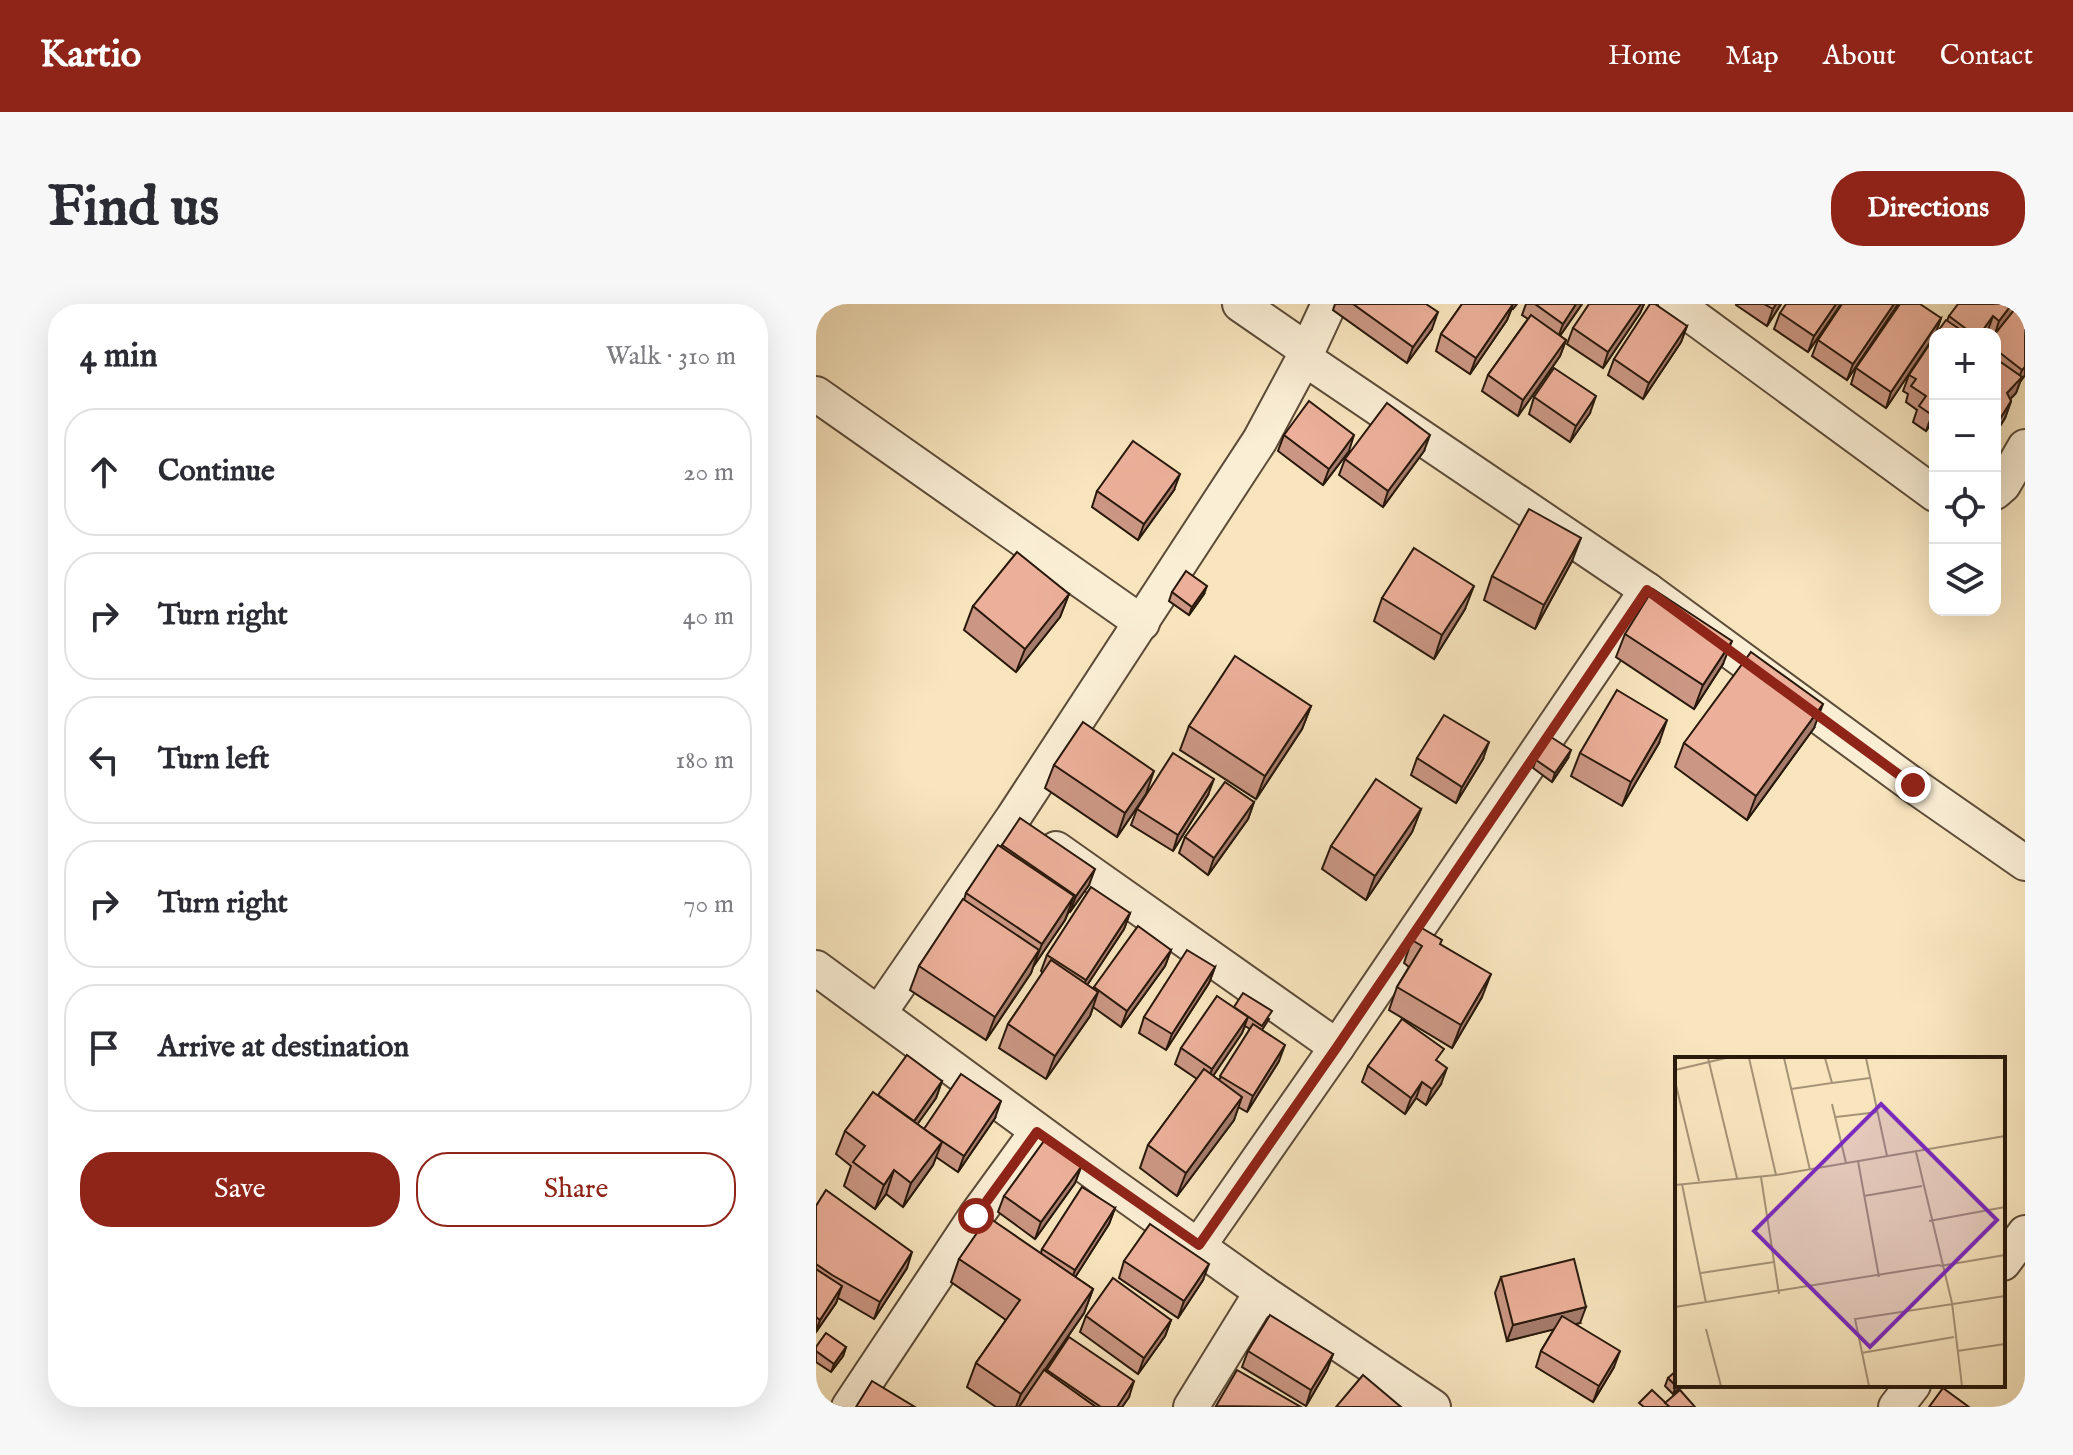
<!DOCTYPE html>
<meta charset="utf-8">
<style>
:root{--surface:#fff;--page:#f7f7f7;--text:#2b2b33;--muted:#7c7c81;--line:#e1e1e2;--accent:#8f2418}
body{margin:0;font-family:"IM FELL English",serif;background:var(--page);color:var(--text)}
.controls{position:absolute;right:24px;top:24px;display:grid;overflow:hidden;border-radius:16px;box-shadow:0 8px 32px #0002}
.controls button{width:72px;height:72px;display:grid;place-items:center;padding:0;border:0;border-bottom:2px solid var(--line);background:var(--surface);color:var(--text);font:40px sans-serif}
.stop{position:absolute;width:24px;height:24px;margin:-18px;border:6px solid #8f2418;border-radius:50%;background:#fff}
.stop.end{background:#8f2418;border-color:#fff;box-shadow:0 2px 8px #0008}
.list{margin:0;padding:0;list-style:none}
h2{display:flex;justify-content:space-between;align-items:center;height:104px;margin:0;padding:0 32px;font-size:34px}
h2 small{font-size:26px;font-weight:400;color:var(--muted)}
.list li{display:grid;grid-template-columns:52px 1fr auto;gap:24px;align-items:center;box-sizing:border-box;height:128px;margin:0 16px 16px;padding:0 16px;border:2px solid var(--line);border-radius:32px}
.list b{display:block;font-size:30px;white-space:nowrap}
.list em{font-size:26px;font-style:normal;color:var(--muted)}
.actions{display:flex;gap:16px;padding:24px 32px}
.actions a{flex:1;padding:18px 0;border:2px solid var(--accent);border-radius:32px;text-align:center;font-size:28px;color:var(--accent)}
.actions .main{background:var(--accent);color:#fff}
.icon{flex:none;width:44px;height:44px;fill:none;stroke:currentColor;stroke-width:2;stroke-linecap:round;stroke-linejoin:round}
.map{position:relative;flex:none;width:1209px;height:1103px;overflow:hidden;border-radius:32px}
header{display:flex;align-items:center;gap:48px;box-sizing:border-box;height:112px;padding:0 40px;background:var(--accent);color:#fff}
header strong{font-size:38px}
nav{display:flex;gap:44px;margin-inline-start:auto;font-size:28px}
.intro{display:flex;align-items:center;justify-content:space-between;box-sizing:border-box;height:192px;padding:0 48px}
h1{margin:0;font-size:56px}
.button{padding:20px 36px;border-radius:32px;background:var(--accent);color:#fff;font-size:28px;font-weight:700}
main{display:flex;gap:48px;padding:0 48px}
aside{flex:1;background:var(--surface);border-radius:32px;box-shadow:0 8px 32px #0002}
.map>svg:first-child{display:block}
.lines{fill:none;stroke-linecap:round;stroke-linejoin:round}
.minor-casing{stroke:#5c4b38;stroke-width:38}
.minor{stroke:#faeed5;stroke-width:34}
.wall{fill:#cb9784;stroke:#28180c;stroke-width:2;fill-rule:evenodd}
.shaded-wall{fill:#a57b6c;stroke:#28180c;stroke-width:2}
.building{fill:#ecb09a;stroke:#28180c;stroke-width:2}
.route{stroke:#8f2418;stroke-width:10}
.inset-road{fill:none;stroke:#a59377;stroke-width:2}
.view{fill:#7b2cbf;fill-opacity:0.15;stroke:#7b2cbf;stroke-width:4}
.inset-edge{fill:none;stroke:#28180c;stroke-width:4}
</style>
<header>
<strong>Kartio</strong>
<nav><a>Home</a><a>Map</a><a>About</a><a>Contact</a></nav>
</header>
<div class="intro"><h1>Find us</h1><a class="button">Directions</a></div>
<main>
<aside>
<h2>4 min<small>Walk · 310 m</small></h2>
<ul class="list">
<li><svg class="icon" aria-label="ahead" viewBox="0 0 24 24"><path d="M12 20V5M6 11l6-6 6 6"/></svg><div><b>Continue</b></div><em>20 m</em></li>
<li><svg class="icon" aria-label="right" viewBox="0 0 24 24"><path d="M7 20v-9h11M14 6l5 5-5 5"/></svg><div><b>Turn right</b></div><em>40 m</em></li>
<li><svg class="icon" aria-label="left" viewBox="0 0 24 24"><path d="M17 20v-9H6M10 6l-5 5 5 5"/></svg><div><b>Turn left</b></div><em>180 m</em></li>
<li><svg class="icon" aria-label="right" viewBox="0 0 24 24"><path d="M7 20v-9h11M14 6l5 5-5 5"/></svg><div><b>Turn right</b></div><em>70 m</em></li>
<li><svg class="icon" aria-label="arrive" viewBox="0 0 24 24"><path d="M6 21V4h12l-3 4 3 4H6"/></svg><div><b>Arrive at destination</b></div></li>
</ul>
<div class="actions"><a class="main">Save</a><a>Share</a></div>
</aside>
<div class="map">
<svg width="1209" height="1103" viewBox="0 0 1209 1103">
<rect width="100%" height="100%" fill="#f8e5be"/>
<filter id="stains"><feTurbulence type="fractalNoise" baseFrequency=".0025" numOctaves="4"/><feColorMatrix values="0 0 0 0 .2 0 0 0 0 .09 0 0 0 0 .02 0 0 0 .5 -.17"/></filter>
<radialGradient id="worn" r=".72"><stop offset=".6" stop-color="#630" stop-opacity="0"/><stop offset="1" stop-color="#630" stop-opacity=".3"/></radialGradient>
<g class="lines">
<defs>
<g id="minor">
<polyline points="424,0 492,47"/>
<polyline points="860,0 1119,190"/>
<polyline points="488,54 831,286 1097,481 1209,559"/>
<polyline points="0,90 326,319"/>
<polyline points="1179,188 1187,181 1209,143"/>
<polyline points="240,545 521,743"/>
<polyline points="0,664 293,879 446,988 617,1103"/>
<polyline points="63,709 197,514 444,136 488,54 513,0"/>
<polyline points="383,941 521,743 831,286"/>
<polyline points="1187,959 1209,929"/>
<polyline points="33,1103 160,912 221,828"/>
<polyline points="375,1103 446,988"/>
<polyline points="1080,1103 1097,1081"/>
</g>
</defs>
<use href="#minor" class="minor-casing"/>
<use href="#minor" class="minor"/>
</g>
<g class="wall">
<polygon points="519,0 610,0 616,25 591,59 517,6"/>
<polygon points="646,0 701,0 697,5 696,4 691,16 654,70 620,47 625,30"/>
<polygon points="710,0 766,0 744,32 750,36 744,52 702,112 666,87 672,71 712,15 706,11"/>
<polygon points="825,0 828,0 824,9 787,64 751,40 757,24"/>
<polygon points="920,0 965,0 951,22 920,1"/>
<polygon points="1025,0 992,48 958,25 964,9"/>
<polygon points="1026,0 1082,0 1031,76 996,52 1002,36"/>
<polygon points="1209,0 1209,71 1204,78 1200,89 1194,95 1195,97 1189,114 1179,130 1179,30 1173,30 1171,29 1170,30 1120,30 1131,17 1133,12"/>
<polygon points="1125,14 1119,31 1070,104 1035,80 1040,64"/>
<polygon points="871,22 865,38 827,95 792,71 798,55"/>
<polygon points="1119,32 1119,114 1110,127 1097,118 1101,106 1090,98 1092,90 1087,87 1093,71"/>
<polygon points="718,93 774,109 754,138 713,110"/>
<polygon points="1119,121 1119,138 1114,135"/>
<polygon points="468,131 533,147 507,181 462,147"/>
<polygon points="608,147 567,203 523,171 529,155"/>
<polygon points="358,186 322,236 276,203 281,187"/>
<polygon points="756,257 719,325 668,296 676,272"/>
<polygon points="356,288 388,290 373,311 353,297"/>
<polygon points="253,290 244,313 200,368 148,326 157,302"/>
<polygon points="566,294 649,305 618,355 558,317"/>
<polygon points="809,330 907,360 878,405 800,353"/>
<polygon points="495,402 486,425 440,495 364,446 373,422"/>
<polygon points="998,424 931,516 859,463 868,439"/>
<polygon points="843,439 806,502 755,472 764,449"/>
<polygon points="601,454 667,455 640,499 595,471"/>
<polygon points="752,454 736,478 717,464 720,456"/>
<polygon points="238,461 330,490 301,533 229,484"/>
<polygon points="392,491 357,547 315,521 321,505"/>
<polygon points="438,498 432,515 392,571 363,549 369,533"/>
<polygon points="605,505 596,528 550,596 506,565 515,542"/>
<polygon points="186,541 273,581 254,608 253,607 249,616 217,663 215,669 170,736 94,686 103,662 148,596 150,589"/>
<polygon points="314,609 308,625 271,681 278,685 278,683 355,646 349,662 305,723 277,703 274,712 230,775 183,744 192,720 227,669 225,667 231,651"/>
<polygon points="596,636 624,640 666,693 636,744 573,706 581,683 593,663 588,659"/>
<polygon points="399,663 393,679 350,746 323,729 328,713"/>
<path d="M418 703 453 715 446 726 463 757 431 808 422 803 418 816 361 892 324 864 332 841 381 775 359 760 365 744ZM429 722 434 725 403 776 397 772 426 729Z"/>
<polygon points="552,762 625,780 610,801 600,794 589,810 546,778"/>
<polygon points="126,777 120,794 101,820 108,825 179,814 142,868 120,853 117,861 87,903 70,890 59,905 28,882 35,862 20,850 29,827 62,791"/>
<polygon points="265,863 259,879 219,935 182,908 188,892"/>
<polygon points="0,902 91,964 58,1015 22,994 20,999 0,1028"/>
<polygon points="299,904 293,920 259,973 277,985 268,1009 228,1067 230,1068 231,1066 313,1093 306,1103 180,1103 151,1083 160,1059 190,1016 135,978 143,955 225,949 226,945"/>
<polygon points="308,957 387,976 362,1014 303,974"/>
<polygon points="685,973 764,1019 760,1020 798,1063 777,1098 720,1063 725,1047 738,1025 691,1037 679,989"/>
<polygon points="270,1012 355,1016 349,1032 322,1070 264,1028"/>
<polygon points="0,1043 30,1043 27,1052 15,1068 0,1058"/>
<polygon points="432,1047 517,1050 511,1066 490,1102 426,1063"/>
<polygon points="852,1074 861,1081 867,1081 857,1090 849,1082"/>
</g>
<g class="shaded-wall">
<polygon points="697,0 691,16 654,70 660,54"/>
<polygon points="760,0 766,0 741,36 747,20"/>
<polygon points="825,0 828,0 824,9 787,64 792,48"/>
<polygon points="960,0 965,0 951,22 957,5"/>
<polygon points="1020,0 1025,0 992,48 998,32"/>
<polygon points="1078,0 1082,0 1031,76 1037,60"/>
<polygon points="1196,0 1203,0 1179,30 1183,17"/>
<polygon points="622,8 616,25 591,59 597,43"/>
<polygon points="1177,12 1171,29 1170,30 1164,30"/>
<polygon points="1125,14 1119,31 1070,104 1075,88"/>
<polygon points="871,22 865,38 827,95 833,79"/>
<polygon points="750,36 744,52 702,112 707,96"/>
<polygon points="1209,63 1209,71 1204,78 1200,89 1185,105 1191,89 1202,76 1206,66"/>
<polygon points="780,92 774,109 754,138 760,122"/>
<polygon points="1195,97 1189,114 1179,130 1179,123"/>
<polygon points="1119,107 1119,114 1110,127 1116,111"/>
<polygon points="538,131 533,147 507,181 513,165"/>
<polygon points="614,131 608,147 567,203 572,187"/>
<polygon points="364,170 358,186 322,236 328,220"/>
<polygon points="765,234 756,257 719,325 728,301"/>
<polygon points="391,282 388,290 373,311 376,303"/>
<polygon points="658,282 649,305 618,355 626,331"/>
<polygon points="253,290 244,313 200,368 209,345"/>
<polygon points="916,337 907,360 878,405 887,381"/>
<polygon points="1007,400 998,424 931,516 940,492"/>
<polygon points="495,402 486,425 440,495 449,472"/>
<polygon points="851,416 843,439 806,502 815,478"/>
<polygon points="673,438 667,455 640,499 646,483"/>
<polygon points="755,446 752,454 736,478 739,469"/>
<polygon points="338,467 330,490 301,533 309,509"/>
<polygon points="398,475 392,491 357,547 362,531"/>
<polygon points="438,498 432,515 392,571 398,554"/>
<polygon points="605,505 596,528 550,596 559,572"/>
<polygon points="279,565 273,581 254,608 260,592"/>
<polygon points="258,592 249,616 217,663 226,640"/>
<polygon points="314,609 308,625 264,692 270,676"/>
<polygon points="223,646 215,669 170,736 179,713"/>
<polygon points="355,646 349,662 305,723 311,707"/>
<polygon points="399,663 393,679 350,746 356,730"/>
<polygon points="675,670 666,693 636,744 645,721"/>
<polygon points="282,688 274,712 230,775 239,752"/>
<polygon points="432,713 426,729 391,781 396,765"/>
<polygon points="469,741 463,757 431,808 437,792"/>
<polygon points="631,764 625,780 610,801 616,785"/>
<polygon points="126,777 120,794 91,835 97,819"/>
<polygon points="606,778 600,794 589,810 595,794"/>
<polygon points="426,793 418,816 361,892 370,869"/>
<polygon points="185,797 179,814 142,868 148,852"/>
<polygon points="126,838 117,861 87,903 95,879"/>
<polygon points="265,863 259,879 219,935 225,918"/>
<polygon points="78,866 70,890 59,905 68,881"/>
<polygon points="299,904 293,920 253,983 259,966"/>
<polygon points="96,948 91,964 58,1015 64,998"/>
<polygon points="393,960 387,976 362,1014 368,997"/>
<polygon points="26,982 20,999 0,1028 4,1016"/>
<polygon points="277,985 268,1009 203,1103 200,1103 205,1090"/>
<polygon points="770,1003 764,1019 691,1037 697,1021"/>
<polygon points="355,1016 349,1032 322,1070 328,1054"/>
<polygon points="30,1043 27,1052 15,1068 18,1060"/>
<polygon points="804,1047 798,1063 777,1098 783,1082"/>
<polygon points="517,1050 511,1066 490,1102 495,1086"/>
<polygon points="318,1077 313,1093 306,1103 301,1103"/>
<polygon points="861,1081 867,1081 857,1090 860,1082"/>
</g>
<g class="building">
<polygon points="537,0 610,0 622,8 597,43"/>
<polygon points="646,0 697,0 660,54 625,30"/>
<polygon points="719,0 760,0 747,20"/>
<polygon points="773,0 825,0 792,48 757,24"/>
<polygon points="834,0 839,0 871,22 833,79 798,55"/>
<polygon points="948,0 960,0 957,5"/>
<polygon points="970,0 1020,0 998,32 964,9"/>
<polygon points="1026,0 1078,0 1037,60 1002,36"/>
<polygon points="1084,0 1104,0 1125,14 1075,88 1040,64"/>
<polygon points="1142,0 1196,0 1183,17 1177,12 1164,30 1157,30 1133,12"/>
<polygon points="1203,0 1209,0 1209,63 1206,66 1179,45 1179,30"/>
<polygon points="715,11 750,36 707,96 672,71"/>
<polygon points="1130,16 1151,30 1120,30"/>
<polygon points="1119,32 1119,107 1116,111 1103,102 1110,92 1095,82 1100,75 1093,71"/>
<polygon points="1179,54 1206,73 1191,89 1195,97 1179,123"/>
<polygon points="738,64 780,92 760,122 718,93"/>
<polygon points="493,97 538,131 513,165 468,131"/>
<polygon points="571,99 614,131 572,187 529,155"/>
<polygon points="317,137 364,170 328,220 281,187"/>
<polygon points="713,205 765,234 728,301 676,272"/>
<polygon points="598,244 658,282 626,331 566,294"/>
<polygon points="201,248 253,290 209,345 157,302"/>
<polygon points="370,267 391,282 376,303 356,288"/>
<polygon points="837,285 916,337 887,381 809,330"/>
<polygon points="935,348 1007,400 940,492 868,439"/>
<polygon points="419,352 495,402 449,472 373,422"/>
<polygon points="801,386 851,416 815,478 764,449"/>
<polygon points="628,411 673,438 646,483 601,454"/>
<polygon points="267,418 338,467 309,509 238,461"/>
<polygon points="735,433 755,446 739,469 720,456"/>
<polygon points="357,449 398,475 362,531 321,505"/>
<polygon points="560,475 605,505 559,572 515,542"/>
<polygon points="409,478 438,498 398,554 369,533"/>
<polygon points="204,514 279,565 260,592 186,541"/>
<polygon points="182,541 258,592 226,640 150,589"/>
<polygon points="275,583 314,609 270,676 231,651"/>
<polygon points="147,595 223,646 179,713 103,662"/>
<polygon points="322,622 355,646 311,707 278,683"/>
<polygon points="604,623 626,636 624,640 675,670 645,721 581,683 606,642 596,636"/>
<polygon points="371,646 399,663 356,730 328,713"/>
<polygon points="235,656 282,688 239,752 192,720"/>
<polygon points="427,689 456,707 446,722 418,703"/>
<polygon points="401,692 432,713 396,765 365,744"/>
<polygon points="586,715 628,745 620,756 631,764 616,785 606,778 595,794 552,762"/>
<polygon points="437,720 469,741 437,792 404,772"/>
<polygon points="91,751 126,777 98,817 62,791"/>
<polygon points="388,765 426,793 370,869 332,841"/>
<polygon points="145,770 185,797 148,852 108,825"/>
<polygon points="57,788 126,838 95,879 78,866 68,881 37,858 49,842 29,827"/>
<polygon points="228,837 265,863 225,918 188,892"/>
<polygon points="266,883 299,904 259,966 226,945"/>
<polygon points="10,886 96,948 64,998 16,971 0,960 0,902"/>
<polygon points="172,913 277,985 205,1090 160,1059 204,996 143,955"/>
<polygon points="334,920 393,960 368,997 308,957"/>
<polygon points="758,955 770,1003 697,1021 685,973"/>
<polygon points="0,965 26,982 4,1016 0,1013"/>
<polygon points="297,974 355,1016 328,1054 270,1012"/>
<polygon points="454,1011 517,1050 495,1086 432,1047"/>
<polygon points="746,1012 804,1047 783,1082 725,1047"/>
<polygon points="10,1029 30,1043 18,1060 0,1047 0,1043"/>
<polygon points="253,1033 318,1077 301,1103 285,1103 231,1066"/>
<polygon points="228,1066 280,1103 203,1103"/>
<polygon points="421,1066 485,1103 400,1102"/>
<polygon points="861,1066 861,1081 860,1082 852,1074"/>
<polygon points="547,1071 585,1103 520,1103"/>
<polygon points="56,1077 99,1103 40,1103"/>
<polygon points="1127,1084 1153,1103 1113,1103"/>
<polygon points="836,1086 854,1103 828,1103 823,1099"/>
<polygon points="864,1086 879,1103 854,1103 849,1099"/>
</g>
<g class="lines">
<polyline class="route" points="160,912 221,828 383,941 521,743 831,286 1097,481"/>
</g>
<g transform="translate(859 753)">
<rect width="330" height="330" fill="#f8e5be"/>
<path class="inset-road" d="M33 1 62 121M74 1 101 118M109 1 135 113M191 1 212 99M0 13 51 1M0 24 24 124M157 26 195 21M116 32 157 26 150 1M157 47 171 106M161 60 203 55M241 95 277 246 287 329M183 104 204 220M86 120 104 237M7 127 31 246M0 128 101 118 330 79M189 139 247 129M254 164 330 150M265 209 330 198M26 216 99 205M0 250 265 208M31 272 46 329M282 294 330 287M186 296 279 280M194 329 180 262 330 239"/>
<path class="view" d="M206 47 322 163 195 290 79 174Z"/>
<rect width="330" height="330" class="inset-edge"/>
</g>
<rect width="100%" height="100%" filter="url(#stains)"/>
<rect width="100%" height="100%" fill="url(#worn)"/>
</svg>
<div class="controls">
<button>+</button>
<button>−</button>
<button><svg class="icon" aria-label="locate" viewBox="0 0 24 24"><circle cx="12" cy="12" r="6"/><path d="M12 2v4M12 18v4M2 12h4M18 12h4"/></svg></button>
<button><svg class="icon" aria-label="layers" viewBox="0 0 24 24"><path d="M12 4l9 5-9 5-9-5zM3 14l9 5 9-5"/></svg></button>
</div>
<div class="stop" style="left:160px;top:912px"></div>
<div class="stop end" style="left:1097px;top:481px"></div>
</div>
</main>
